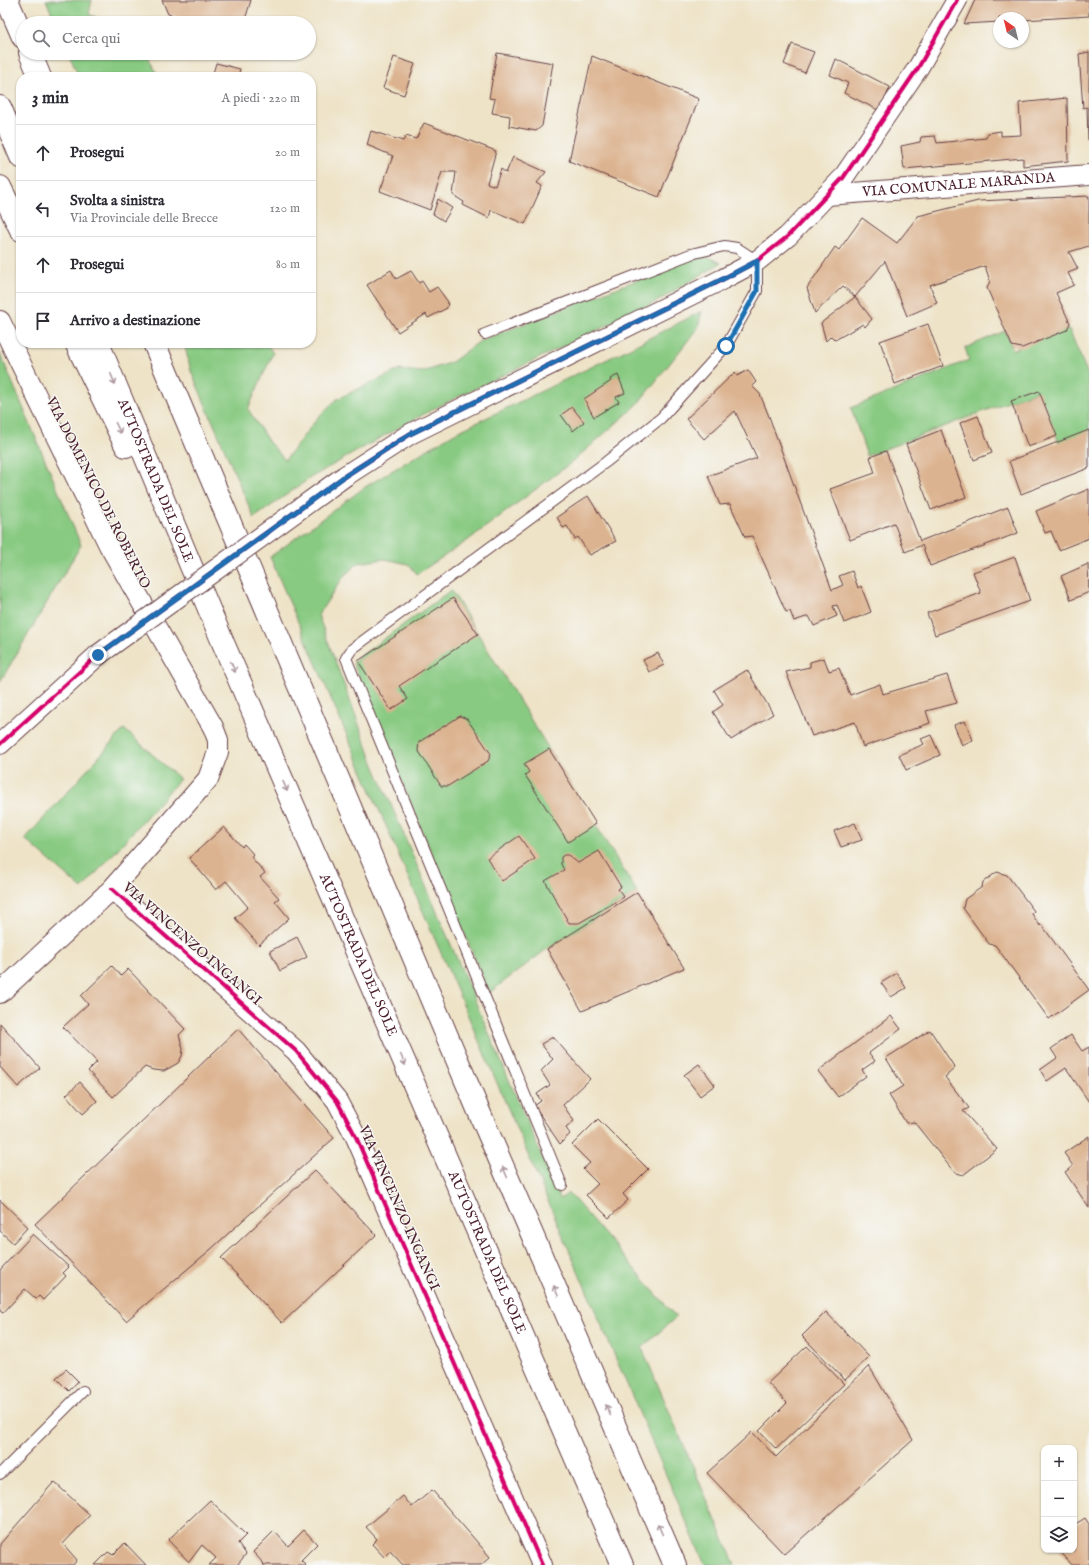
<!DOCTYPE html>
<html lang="it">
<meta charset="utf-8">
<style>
:root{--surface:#fff;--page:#f7f7f7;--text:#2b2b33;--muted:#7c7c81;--line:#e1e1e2}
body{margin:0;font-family:"IM FELL English",serif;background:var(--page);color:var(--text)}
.controls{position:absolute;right:12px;bottom:12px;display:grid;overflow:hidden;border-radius:8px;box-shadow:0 1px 3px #0004}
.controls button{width:36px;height:36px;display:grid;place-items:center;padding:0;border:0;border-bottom:1px solid var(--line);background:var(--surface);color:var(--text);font:20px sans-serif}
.compass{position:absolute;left:993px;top:12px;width:36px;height:36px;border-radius:50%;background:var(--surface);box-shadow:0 1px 3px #0004;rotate:325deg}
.stop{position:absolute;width:12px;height:12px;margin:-9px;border:3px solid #1f6fb2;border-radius:50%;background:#fff}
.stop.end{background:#1f6fb2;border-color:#fff;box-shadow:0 1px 4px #0008}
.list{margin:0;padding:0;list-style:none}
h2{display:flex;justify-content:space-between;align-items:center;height:52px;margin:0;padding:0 16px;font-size:17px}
h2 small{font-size:13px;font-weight:400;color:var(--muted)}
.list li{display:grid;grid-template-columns:26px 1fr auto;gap:12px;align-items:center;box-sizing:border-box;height:56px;padding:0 16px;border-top:1px solid var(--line)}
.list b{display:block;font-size:15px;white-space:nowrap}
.list p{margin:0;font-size:13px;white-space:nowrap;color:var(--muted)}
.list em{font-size:13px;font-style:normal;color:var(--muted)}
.icon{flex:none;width:22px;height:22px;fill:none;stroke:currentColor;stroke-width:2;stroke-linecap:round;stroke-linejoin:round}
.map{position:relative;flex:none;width:1089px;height:1565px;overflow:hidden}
.search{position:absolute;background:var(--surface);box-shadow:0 1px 3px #0004;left:16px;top:16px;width:300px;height:44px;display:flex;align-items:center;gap:10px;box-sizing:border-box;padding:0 14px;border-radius:22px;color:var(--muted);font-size:15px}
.panel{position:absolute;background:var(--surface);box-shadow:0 1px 3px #0004;left:16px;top:72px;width:300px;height:276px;border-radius:16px}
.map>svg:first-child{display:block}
.green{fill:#88ca82;stroke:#697456}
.building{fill:#dcb390}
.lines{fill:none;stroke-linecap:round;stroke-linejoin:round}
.lane-casing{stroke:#633c42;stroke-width:12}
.street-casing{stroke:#633c42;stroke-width:22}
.highway-casing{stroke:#633c42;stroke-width:24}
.lane{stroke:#fff;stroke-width:10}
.street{stroke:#fff;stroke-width:20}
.highway{stroke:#fff;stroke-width:22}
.street-bridge-casing{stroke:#633c42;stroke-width:22;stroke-linecap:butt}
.street-bridge{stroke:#fff;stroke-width:20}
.cycleway-casing{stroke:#f6f6f2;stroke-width:6}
.cycleway{stroke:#d6006c;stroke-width:4}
.oneway{stroke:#ae9aa0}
.route{stroke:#1f6fb2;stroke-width:5}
.labels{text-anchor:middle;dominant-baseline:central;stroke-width:3;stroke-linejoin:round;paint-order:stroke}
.street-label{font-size:14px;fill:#4a1f2b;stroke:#f6f6f2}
</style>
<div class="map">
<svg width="1089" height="1565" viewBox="0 0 1089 1565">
<rect width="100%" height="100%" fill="#f6f6f2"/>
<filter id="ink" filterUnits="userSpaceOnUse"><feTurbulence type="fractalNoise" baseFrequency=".025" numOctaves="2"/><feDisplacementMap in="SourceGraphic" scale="8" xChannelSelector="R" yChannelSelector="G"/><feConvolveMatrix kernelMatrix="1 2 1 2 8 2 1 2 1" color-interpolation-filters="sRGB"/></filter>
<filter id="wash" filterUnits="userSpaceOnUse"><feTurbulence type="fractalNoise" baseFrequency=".012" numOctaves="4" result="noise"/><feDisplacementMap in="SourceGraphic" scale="16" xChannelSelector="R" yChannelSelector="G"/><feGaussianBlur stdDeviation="0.9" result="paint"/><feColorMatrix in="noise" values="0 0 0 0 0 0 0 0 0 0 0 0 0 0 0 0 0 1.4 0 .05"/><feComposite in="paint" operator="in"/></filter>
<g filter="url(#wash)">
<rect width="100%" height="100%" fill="#eee3c7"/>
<g class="green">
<polygon points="46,0 92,0 89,14 108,23 56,23"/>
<polygon points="69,53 146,53 159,77 79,77"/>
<polygon points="706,256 721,263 656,302 441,405 380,438 310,478 254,518 191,371 184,343 266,343 273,353 248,409 268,441 285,460 319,416 337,399 399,370 423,372 452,362 480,341 696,257"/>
<polygon points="702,311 698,328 636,406 572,462 467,541 417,574 408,564 385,559 358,563 344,576 318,615 374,765 560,1199 569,1193 676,1317 642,1348 735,1565 705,1565 270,557 365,487 453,434 618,354"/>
<polygon points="1069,329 1089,377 1089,467 1072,473 1037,391 867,456 851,408 969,360 965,348 1005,331 1013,350"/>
<polygon points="0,353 81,545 0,682"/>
<polygon points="451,590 637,892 547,949 489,993 353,663 359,657"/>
<polygon points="124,729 180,779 82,889 25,839"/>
</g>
<g id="blocks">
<g class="building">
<polygon points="162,0 251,0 244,23 239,21 238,23 198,23 168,14"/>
<polygon points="975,0 1089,0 1089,16 1023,20 1023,18 999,18 999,22 964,24"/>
<polygon points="792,44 814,52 805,73 784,64"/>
<polygon points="1089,52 1089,140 1088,140 1087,107 1083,108 1079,54"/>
<polygon points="497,53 553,63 542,126 536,131 509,126 510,116 492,113 495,99 489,98"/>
<polygon points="592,56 699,99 659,197 569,161"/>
<polygon points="394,57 415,64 404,95 383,88"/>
<polygon points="836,59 890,87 880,111 844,93 848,83 830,75"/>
<polygon points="216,63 240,69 238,77 212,77"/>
<polygon points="1067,98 1068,161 1023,166 1023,158 904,169 901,146 920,142 921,137 935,136 937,143 986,138 988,133 1001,131 1001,136 1021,135 1019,103"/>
<polygon points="424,123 496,151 487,183 495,186 501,169 506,173 513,157 546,172 537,183 542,186 525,224 491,210 489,218 463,205 464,202 453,195 456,172 442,172 430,210 380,191 393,156 367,145 371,131 403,141 406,136 416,139"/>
<polygon points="1089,196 1089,246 1069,252 1078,269 1068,273 1074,285 1056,293 1070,323 1067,330 1022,348 1012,346 987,288 990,281 985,266 930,285 937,303 907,316 885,261 855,297 843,286 815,313 807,288 835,247 839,250 862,218 897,243 918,216 978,201"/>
<polygon points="438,199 452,208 444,221 433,214"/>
<polygon points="391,270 396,279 411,271 419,283 422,281 429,292 437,287 448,302 447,308 428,318 426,314 398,332 367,285"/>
<polygon points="855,297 872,319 865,327 863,324 835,340 831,336 826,341 821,323"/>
<polygon points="928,324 943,366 895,384 880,341"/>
<polygon points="748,370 756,382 752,386 760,394 770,419 832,590 843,585 839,576 852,571 858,588 861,586 871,612 844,623 837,605 833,606 837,616 814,626 809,616 794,621 790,611 786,612 752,536 745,537 730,504 720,505 708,476 757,458 735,411 704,439 686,419 735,372 737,376"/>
<polygon points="618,375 625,393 616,397 619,402 594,417 584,399 611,381 610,379"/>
<polygon points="1039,391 1057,436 1028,447 1011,401"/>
<polygon points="572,407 584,422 573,431 561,415"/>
<polygon points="978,416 992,453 974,460 960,423"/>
<polygon points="941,430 966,497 931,510 906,444"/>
<polygon points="1089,430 1089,468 1021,494 1009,461"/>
<polygon points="886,451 920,541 1008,507 1018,533 930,566 922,545 905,552 894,523 850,540 830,489 875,473 870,457"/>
<polygon points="1089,489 1089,538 1059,550 1051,531 1045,533 1036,511"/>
<polygon points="588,496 616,541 590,555 578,537 575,539 567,526 563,528 557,517"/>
<polygon points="1015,557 1030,601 935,635 927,613 981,593 973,572"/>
<polygon points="1088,564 1089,592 1071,600 1061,576"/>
<polygon points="453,598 478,634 399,686 408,699 391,710 358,661"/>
<polygon points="658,653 664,665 649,672 643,660"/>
<polygon points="824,658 829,671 839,668 850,695 880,684 883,694 947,675 957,703 926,711 930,723 863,747 855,722 812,736 786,672 810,667 810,662"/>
<polygon points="747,670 773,714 731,740 713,712 723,705 714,690"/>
<polygon points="460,716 467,719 491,754 488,761 448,786 441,786 418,750 419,742"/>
<polygon points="965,721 973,740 962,745 954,725"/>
<polygon points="931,735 940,755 906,770 899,755 924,744 921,739"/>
<polygon points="549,749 596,824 568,842 525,775 529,772 524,764"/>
<polygon points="855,823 862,840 841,847 834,831"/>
<polygon points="224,827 242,847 244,844 253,854 251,857 265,873 260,877 279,898 275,901 289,918 259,945 235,918 248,907 226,881 216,890 189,858"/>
<polygon points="519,836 535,859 502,881 487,858"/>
<polygon points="599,851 621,887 618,889 624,897 579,923 569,923 545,881 564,870 561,864 561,857 564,855 568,855 578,863"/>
<polygon points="997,872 1007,875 1034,911 1032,914 1040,926 1041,924 1089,990 1049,1019 995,945 989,944 963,908 965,899 982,887 983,882"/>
<polygon points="637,892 684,968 582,1011 547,949"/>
<polygon points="297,937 307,957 280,971 270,951"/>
<polygon points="112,966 121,976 128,969 185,1029 179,1035 183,1049 182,1056 178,1063 164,1071 153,1070 145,1067 113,1097 88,1071 97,1062 63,1027 88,1004 81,996"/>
<polygon points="897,973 906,988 891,997 881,983"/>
<polygon points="891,1016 901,1029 869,1053 875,1061 862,1070 866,1076 838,1097 818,1071"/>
<polygon points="0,1023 40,1068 18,1087 0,1067"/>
<polygon points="238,1029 334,1138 210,1250 126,1321 35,1224"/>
<polygon points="930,1030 955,1068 945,1077 969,1108 963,1111 997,1149 963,1175 954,1172 914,1122 906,1123 889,1095 903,1086 886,1058"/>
<polygon points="1071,1035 1082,1051 1089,1047 1089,1102 1066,1068 1047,1081 1040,1070 1057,1058 1051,1049"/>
<polygon points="553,1037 590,1079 563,1105 574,1121 566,1128 570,1134 560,1144 534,1106 541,1101 537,1094 550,1085 541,1071 553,1059 541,1044"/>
<polygon points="699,1064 715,1085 700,1096 684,1075"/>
<polygon points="80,1082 97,1101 83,1114 66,1095"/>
<polygon points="598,1119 648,1169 623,1194 628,1200 609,1218 586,1195 598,1184 583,1169 590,1163 572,1145"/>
<polygon points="1089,1136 1089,1208 1065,1172 1073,1166 1064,1153"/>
<polygon points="315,1170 376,1235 282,1323 221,1258"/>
<polygon points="0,1200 28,1227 13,1243 0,1231"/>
<polygon points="33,1234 69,1267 63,1273 66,1276 43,1300 39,1296 36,1299 25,1289 3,1313 0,1311 0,1270"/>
<polygon points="826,1312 869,1357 845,1380 802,1336"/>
<polygon points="807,1346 844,1384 776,1449 759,1431 787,1403 768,1383"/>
<polygon points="869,1366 913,1440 784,1554 707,1473 752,1432 776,1457"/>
<polygon points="66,1369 78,1381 69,1391 56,1378"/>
<polygon points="54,1482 90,1515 63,1544 77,1560 73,1565 0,1565 0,1544"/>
<polygon points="432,1490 490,1557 481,1565 403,1565 390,1551 384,1557 372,1544 377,1539 366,1527 403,1496 412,1507"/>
<polygon points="210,1500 246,1535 238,1543 246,1554 238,1564 239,1565 209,1565 216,1558 202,1545 189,1562 168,1540"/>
<polygon points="1085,1518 1089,1524 1089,1565 1072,1565 1059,1550 1074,1550 1074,1525"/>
<polygon points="304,1530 317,1544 301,1560 306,1565 263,1565 264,1564 253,1552 274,1531 288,1546"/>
<polygon points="125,1543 146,1565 95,1565 108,1552 113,1555"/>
</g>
</g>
</g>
<g filter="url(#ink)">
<use href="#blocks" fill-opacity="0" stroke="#633c42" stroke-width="1"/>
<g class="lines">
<defs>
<g id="lane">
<polyline points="485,334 691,254 724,246 737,248 757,261 757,291 726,346 661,418 606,462 352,649 346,658 562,1185"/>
<polyline points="0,1474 83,1391"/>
</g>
<g id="street">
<path id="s1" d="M827 195 1089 175"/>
<polyline points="0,321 109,545 213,727 218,740 218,752 208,779 112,889 0,993"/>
<polyline points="345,476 410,434 723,279 757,261 788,236 843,178 918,68 957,0"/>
<polyline points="0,744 98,655"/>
<polyline points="112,889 296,1051 337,1101 356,1137 542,1565"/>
</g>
<g id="highway">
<polyline points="7,0 23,37"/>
<polyline points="30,53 40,77"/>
<polyline points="0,107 21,157"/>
<polyline points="0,187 21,230"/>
<polyline points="76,343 126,446"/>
<path id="s2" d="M98 343 224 645 622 1565"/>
<polyline points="154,343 477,1107 675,1565"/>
</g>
</defs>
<use href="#lane" class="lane-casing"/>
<use href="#street" class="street-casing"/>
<use href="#highway" class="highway-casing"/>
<use href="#lane" class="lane"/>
<use href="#street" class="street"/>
<use href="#highway" class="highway"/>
<defs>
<polyline id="street-bridge" points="98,655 345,476"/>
</defs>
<use href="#street-bridge" class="street-bridge-casing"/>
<use href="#street-bridge" class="street-bridge"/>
<defs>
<g id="cycleway">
<polyline points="0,744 98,655 345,476 410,434 723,279 757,261 788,236 843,178 918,68 957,0"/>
<polyline points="112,889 296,1051 337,1101 356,1137 542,1565"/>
</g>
</defs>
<use href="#cycleway" class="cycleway-casing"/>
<use href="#cycleway" class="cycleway"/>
</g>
<defs><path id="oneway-shaft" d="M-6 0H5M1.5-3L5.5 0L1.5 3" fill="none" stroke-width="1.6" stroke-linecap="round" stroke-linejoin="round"/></defs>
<g class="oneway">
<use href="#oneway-shaft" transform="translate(113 379) rotate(67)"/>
<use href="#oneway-shaft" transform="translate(118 428) rotate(64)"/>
<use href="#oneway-shaft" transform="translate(233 667) rotate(67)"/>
<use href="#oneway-shaft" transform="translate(285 786) rotate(67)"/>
<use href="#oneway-shaft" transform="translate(403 1060) rotate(67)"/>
<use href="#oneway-shaft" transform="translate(505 1172) rotate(-113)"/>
<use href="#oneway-shaft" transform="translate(556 1291) rotate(-113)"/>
<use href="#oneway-shaft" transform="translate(608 1410) rotate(-113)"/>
<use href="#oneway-shaft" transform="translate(660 1529) rotate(-113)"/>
</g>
</g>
<g class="lines" filter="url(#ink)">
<polyline class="route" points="98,655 345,476 410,434 723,279 757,261 757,291 726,346"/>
</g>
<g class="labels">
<g class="street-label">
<text stroke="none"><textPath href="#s1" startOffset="132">VIA COMUNALE MARANDA</textPath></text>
<text stroke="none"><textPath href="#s2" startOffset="149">AUTOSTRADA DEL SOLE</textPath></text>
<text transform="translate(98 493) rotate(63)">VIA DOMENICO DE ROBERTO</text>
<text transform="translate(192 944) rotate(41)">VIA VINCENZO INGANGI</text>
<text stroke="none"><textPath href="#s2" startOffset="665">AUTOSTRADA DEL SOLE</textPath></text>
<text transform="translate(399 1208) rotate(66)">VIA VINCENZO INGANGI</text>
<text stroke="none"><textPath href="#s2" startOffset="989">AUTOSTRADA DEL SOLE</textPath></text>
</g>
</g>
</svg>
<div class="controls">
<button>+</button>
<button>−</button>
<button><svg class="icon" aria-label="layers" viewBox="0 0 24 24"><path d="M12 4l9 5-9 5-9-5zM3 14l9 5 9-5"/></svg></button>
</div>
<svg class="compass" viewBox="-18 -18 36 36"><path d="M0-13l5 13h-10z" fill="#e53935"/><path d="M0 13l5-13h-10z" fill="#7c7c81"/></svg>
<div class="stop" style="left:726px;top:346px"></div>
<div class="stop end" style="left:98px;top:655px"></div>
<div class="search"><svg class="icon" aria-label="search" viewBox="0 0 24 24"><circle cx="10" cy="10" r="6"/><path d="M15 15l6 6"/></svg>Cerca qui</div>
<section class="panel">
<h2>3 min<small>A piedi · 220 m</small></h2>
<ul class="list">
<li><svg class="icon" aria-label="ahead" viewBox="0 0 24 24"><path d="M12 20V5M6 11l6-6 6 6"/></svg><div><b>Prosegui</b></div><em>20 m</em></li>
<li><svg class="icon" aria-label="left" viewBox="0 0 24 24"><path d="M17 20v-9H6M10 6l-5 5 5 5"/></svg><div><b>Svolta a sinistra</b><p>Via Provinciale delle Brecce</p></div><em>120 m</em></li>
<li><svg class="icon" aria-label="ahead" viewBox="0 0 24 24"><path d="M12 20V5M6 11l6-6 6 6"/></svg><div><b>Prosegui</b></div><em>80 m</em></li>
<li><svg class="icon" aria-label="arrive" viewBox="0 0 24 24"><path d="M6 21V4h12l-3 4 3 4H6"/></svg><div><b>Arrivo a destinazione</b></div></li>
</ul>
</section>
</div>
